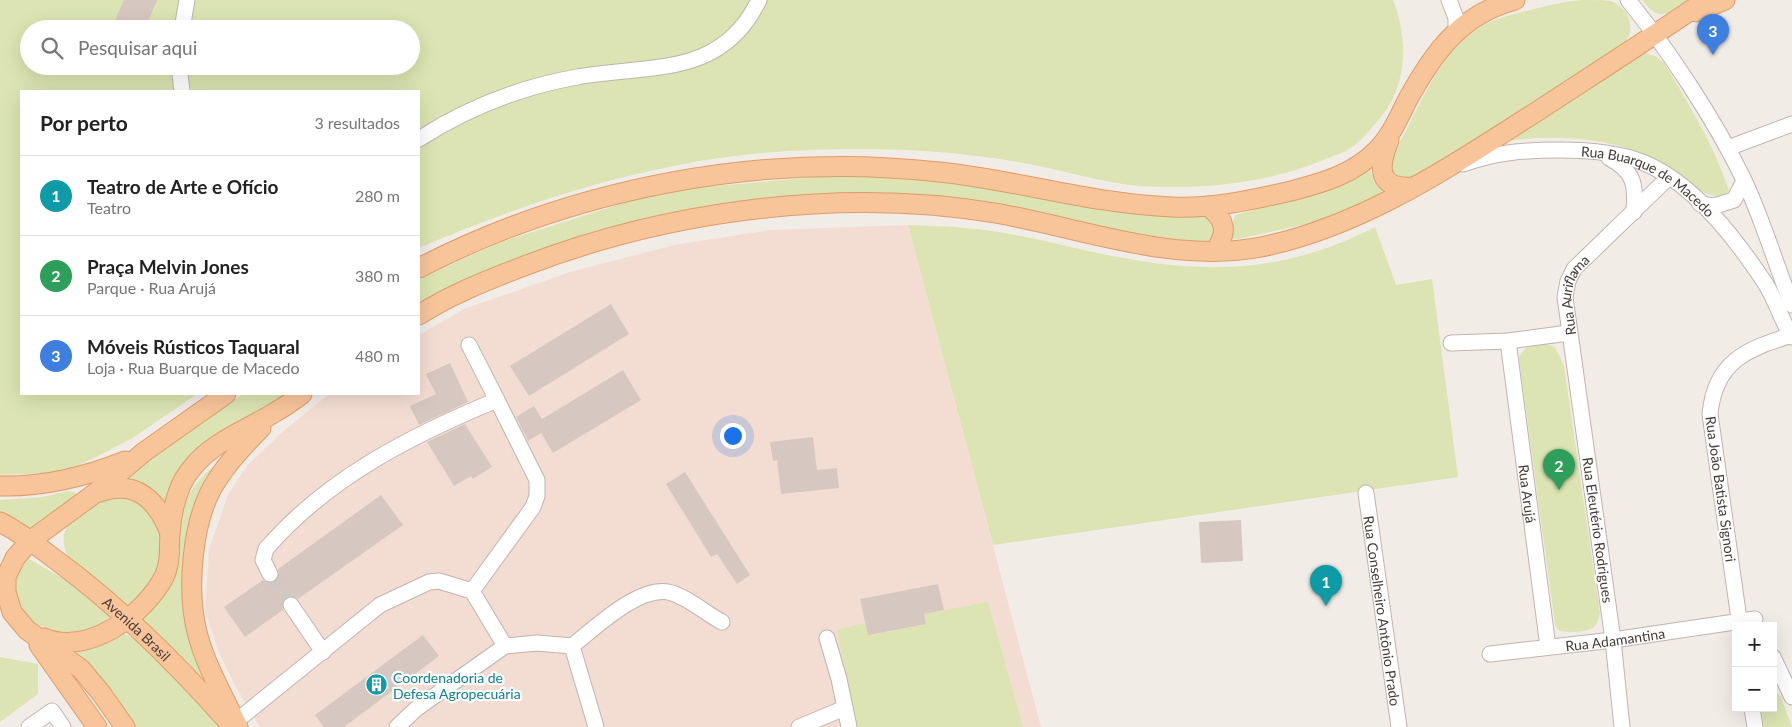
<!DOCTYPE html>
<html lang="pt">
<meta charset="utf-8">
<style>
:root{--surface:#fff;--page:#f2f2f2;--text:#222;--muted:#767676;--line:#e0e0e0;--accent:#0b8043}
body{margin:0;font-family:Lato,sans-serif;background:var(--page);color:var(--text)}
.controls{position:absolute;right:15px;bottom:15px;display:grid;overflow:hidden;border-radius:0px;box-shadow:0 5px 20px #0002}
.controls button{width:45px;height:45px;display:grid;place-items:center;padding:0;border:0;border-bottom:1px solid var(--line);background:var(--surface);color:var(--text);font:25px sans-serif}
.you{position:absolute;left:732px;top:435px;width:18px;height:18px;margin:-12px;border:4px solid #fff;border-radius:50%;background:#1a73e8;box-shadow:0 0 0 8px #1a73e833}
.badge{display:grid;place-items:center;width:32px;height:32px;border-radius:50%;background:var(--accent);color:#fff;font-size:16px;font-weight:700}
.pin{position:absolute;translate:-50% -41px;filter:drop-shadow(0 1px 2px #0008)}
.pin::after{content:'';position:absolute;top:26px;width:18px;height:15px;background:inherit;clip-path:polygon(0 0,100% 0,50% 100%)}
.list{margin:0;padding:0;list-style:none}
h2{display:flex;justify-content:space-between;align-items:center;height:65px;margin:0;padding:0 20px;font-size:21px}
h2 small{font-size:16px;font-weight:400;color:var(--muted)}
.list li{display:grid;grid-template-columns:32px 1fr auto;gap:15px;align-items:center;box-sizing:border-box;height:80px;padding:0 20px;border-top:1px solid var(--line)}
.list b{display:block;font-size:19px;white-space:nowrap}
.list p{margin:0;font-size:16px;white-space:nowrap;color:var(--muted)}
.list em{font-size:16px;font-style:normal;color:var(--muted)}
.icon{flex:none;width:28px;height:28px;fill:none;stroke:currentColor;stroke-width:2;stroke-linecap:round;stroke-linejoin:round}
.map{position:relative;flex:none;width:1792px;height:727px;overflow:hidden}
.search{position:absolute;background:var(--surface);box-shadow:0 5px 20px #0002;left:20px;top:20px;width:400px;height:55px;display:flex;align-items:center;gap:12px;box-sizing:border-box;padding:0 18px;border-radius:28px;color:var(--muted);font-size:19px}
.panel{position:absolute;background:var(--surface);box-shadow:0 5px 20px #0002;left:20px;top:90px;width:400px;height:305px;border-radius:0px}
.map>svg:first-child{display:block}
.commercial{fill:#f3ddd3}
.green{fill:#dbe4b2;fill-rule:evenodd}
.building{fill:#d6c8c0}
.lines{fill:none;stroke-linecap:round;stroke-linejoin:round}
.minor-tunnel{stroke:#cfc9c4;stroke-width:15;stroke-dasharray:15 8;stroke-linecap:butt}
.minor-casing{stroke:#c0b4ad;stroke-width:17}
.major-casing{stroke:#dc9d6b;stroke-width:21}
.minor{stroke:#fff;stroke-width:15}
.major{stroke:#f8c59b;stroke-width:19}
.labels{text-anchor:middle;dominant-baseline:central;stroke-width:4.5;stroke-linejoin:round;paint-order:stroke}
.street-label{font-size:14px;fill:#453b36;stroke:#fff}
.culture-label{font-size:14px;fill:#0d838f;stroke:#fff;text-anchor:start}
</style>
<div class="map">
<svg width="1792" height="727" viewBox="0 0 1792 727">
<rect width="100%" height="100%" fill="#f2ece7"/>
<polygon class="commercial" points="908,225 1041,727 260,727 234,684 220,655 205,612 209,549 228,495 246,467 280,434 323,399 330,394 419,394 419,335 464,309 570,272 674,245 770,230"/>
<g class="green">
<path d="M0 0H1393C1408 37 1408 85 1381 117 1371 128 1361 142 1349 149 1343 153 1335 155 1328 158 1270 183 1203 190 1140 186 1103 183 1066 171 1029 164 1004 159 977 156 951 153 897 148 842 148 788 151 659 159 536 198 419 248V91H21V394H197L131 439 78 466 44 473 0 475ZM29 29H411V66H29Z"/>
<path d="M1583 0C1591 0 1604 0 1611 1 1629 9 1637 28 1624 44L1418 176 1408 180 1395 179 1389 172C1390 153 1402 140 1410 123 1429 86 1447 44 1486 24 1499 17 1515 14 1530 10 1547 6 1564 1 1583 0Z"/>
<path d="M1642 0H1689C1668 13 1660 24 1642 0Z"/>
<path d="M1645 53 1655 56 1664 63C1689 104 1714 145 1729 191L1725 196C1699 200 1674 169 1650 157 1606 136 1547 134 1500 142L1632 58Z"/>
<polygon points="1363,169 1370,169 1375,182 1385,194 1320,221 1238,239 1231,238 1230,230 1235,215 1306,196"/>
<polygon points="838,175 901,176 951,181 1120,212 1211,216 1217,228 1211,242 1185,242 837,197 505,265 467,278 419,306 419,280 423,277 501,242 636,199 683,189"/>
<path d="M908 225C927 226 946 226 965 228 1020 232 1074 250 1129 259 1219 275 1293 269 1375 227L1396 285 1432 279 1458 477 993 545Z"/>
<path d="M1545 344 1555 347 1564 366 1600 614C1598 618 1598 623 1595 626 1588 633 1566 633 1558 630L1555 624 1519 358C1524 345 1532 346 1545 344Z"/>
<polygon points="243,394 291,394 221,442 168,505 163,504 155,492 130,478 129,475"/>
<path d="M224 460 185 620 188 637 208 683 140 618C154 608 169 593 175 577 181 560 176 542 178 524 182 499 202 471 224 460Z"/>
<polygon points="67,491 75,492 78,497 75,503 31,528 21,527 0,517 0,500 43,497"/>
<path d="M117 497C123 499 131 499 137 502 169 517 166 567 145 591 140 597 134 601 127 605L69 558C49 523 89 505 117 497Z"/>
<polygon points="26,557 77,587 111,617 96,628 65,635 35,624 16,599 15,575"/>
<polygon points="988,602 1023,727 857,727 837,630 865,623 868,635 926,624 924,614"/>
<path d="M120 632C147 640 201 704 220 727H133L76 656 78 650Z"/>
<polygon points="0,657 38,664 38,694 0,722"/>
<polygon points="1773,688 1781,697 1792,727 1764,727 1761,708 1773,708"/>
</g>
<g class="building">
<polygon points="124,0 157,0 145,29 122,29 113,25"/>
<polygon points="611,304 629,334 529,396 510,366"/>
<polygon points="450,363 468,402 419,425 410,406 436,394 426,374"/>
<polygon points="623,370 641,400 553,453 541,433 528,441 516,417 534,406 542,419"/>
<polygon points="465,424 492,467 473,479 471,476 454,486 427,442"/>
<polygon points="813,437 817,470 837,468 839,488 781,494 777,460 773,461 770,442"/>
<polygon points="685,472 750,575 737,584 717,554 711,557 666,484"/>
<polygon points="381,495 403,525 298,599 291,596 285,598 282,605 283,610 245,637 224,607 263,580 269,583 275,582 279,575 278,569"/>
<polygon points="1241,520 1243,561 1201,563 1199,522"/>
<polygon points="938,584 944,610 924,614 926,624 868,635 860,599"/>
<polygon points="423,635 439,656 344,727 324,727 315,715"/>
</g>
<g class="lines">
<polyline class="minor-tunnel" points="270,574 291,605"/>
<defs>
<g id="minor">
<polyline points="1449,0 1456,18 1456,32"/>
<path d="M1628 0C1670 52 1715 120 1744 180 1763 220 1775 263 1792 305"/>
<polyline points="182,29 187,0"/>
<polyline points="179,66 182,91"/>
<path d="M419 139C467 108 521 87 577 77 649 64 721 79 759 0"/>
<polyline points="1728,148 1792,124"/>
<path d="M1609 158C1635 172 1636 185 1634 212"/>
<path id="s1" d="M1463 164C1496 152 1526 150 1560 150 1587 150 1617 152 1642 162 1693 182 1736 239 1765 283 1776 300 1781 320 1792 337"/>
<polyline points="1700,204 1714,206 1734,200 1744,181"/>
<path id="s2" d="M1508 341 1548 647"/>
<polyline points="1451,343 1508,341 1569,333"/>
<polyline points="469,345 497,400"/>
<path id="s3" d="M1366 493 1399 727"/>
<path d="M270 574 263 560 266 549C327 478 412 435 497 400L537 480V496L533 507 472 591"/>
<polyline points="291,605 323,652"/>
<path d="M1740 626 1710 414C1715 361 1747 349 1792 335"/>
<polyline points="827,638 839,679 849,727"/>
<path d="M572 646C595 628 641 583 672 593 689 598 705 613 722 622"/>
<path id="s4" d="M1490 654 1613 640 1755 619"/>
<polyline points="1773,657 1792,697"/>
<polyline points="1752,708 1755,727"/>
<polyline points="235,722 380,605 429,582 439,581 472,591 505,646"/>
<polyline points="29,727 52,711 63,727"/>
<polyline points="397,727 416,709 505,646 537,643 572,646 596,727"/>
<polyline points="799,727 845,708"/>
<path id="s5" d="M1622 727 1613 640 1565 297 1568 281 1574 269 1669 177"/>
</g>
<g id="major">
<polyline points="1696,12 1725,0"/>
<path d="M1389 140C1378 168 1377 189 1413 187"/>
<path d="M1208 206C1226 220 1228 232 1215 251"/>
<path d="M419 268C576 187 763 152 939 172 1017 180 1093 204 1172 207 1211 209 1252 200 1291 191 1322 183 1354 174 1377 150 1391 136 1399 117 1408 99 1434 52 1461 14 1515 0"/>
<path d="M419 315C450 295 485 281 519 268 664 211 840 187 995 213 1082 228 1172 264 1261 247 1361 227 1448 168 1533 114 1591 76 1649 39 1706 0"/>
<path d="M0 486C43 487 85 477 125 461"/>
<path d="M100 492C136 479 157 500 170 533"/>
<path id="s6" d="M0 522C22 533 41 549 60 563 123 610 178 665 230 724"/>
<path d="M44 638C88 656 144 615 164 577 171 563 169 547 170 532 172 510 177 485 192 468 213 441 249 429 277 411 286 406 294 400 302 394"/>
<polyline points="39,645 97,727"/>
<polyline points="125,727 101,693 81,669 27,630 12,612 6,592 6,577 15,558 30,541 94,494 144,452 226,394"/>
<path d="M238 727C224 697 207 668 198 636 186 592 191 519 217 480 229 461 245 444 261 428"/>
</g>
</defs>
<use href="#minor" class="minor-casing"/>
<use href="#major" class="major-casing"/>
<use href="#minor" class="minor"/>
<use href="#major" class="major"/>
</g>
<defs>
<symbol id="building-disc" viewBox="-11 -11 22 22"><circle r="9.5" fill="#0f9aa8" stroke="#fff"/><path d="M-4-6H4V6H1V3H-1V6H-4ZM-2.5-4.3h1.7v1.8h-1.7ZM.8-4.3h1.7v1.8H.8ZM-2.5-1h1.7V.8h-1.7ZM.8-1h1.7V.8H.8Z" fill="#fff"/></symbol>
</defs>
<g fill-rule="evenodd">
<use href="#building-disc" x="364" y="672" width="25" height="25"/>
</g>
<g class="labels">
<g class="street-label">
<text stroke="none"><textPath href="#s1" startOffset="195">Rua Buarque de Macedo</textPath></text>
<text stroke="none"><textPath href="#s5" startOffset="438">Rua Auriflama</textPath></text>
<text transform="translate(1721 489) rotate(82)">Rua João Batista Signori</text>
<text stroke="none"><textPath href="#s2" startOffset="154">Rua Arujá</textPath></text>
<text transform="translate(1598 530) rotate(82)">Rua Eleutério Rodrigues</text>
<text stroke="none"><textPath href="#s3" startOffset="119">Rua Conselheiro Antônio Prado</textPath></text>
<text stroke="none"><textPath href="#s6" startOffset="174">Avenida Brasil</textPath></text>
<text stroke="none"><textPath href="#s4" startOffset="126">Rua Adamantina</textPath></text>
</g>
<g class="culture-label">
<text x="393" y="677">Coordenadoria de<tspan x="393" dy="16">Defesa Agropecuária</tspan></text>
</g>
</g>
</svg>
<div class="controls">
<button>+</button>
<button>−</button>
</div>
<div class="you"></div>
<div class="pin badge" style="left:1326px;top:606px;background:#0f9aa8">1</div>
<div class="pin badge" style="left:1559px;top:490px;background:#2e9e5b">2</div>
<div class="pin badge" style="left:1713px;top:55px;background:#3f7fe0">3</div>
<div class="search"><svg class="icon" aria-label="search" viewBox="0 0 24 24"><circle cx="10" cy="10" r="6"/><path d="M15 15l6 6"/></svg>Pesquisar aqui</div>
<section class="panel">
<h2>Por perto<small>3 resultados</small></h2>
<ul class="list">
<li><span class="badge" style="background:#0f9aa8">1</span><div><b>Teatro de Arte e Ofício</b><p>Teatro</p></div><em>280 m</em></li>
<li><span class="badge" style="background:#2e9e5b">2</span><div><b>Praça Melvin Jones</b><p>Parque · Rua Arujá</p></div><em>380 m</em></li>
<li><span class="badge" style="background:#3f7fe0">3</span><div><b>Móveis Rústicos Taquaral</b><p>Loja · Rua Buarque de Macedo</p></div><em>480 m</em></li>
</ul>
</section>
</div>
